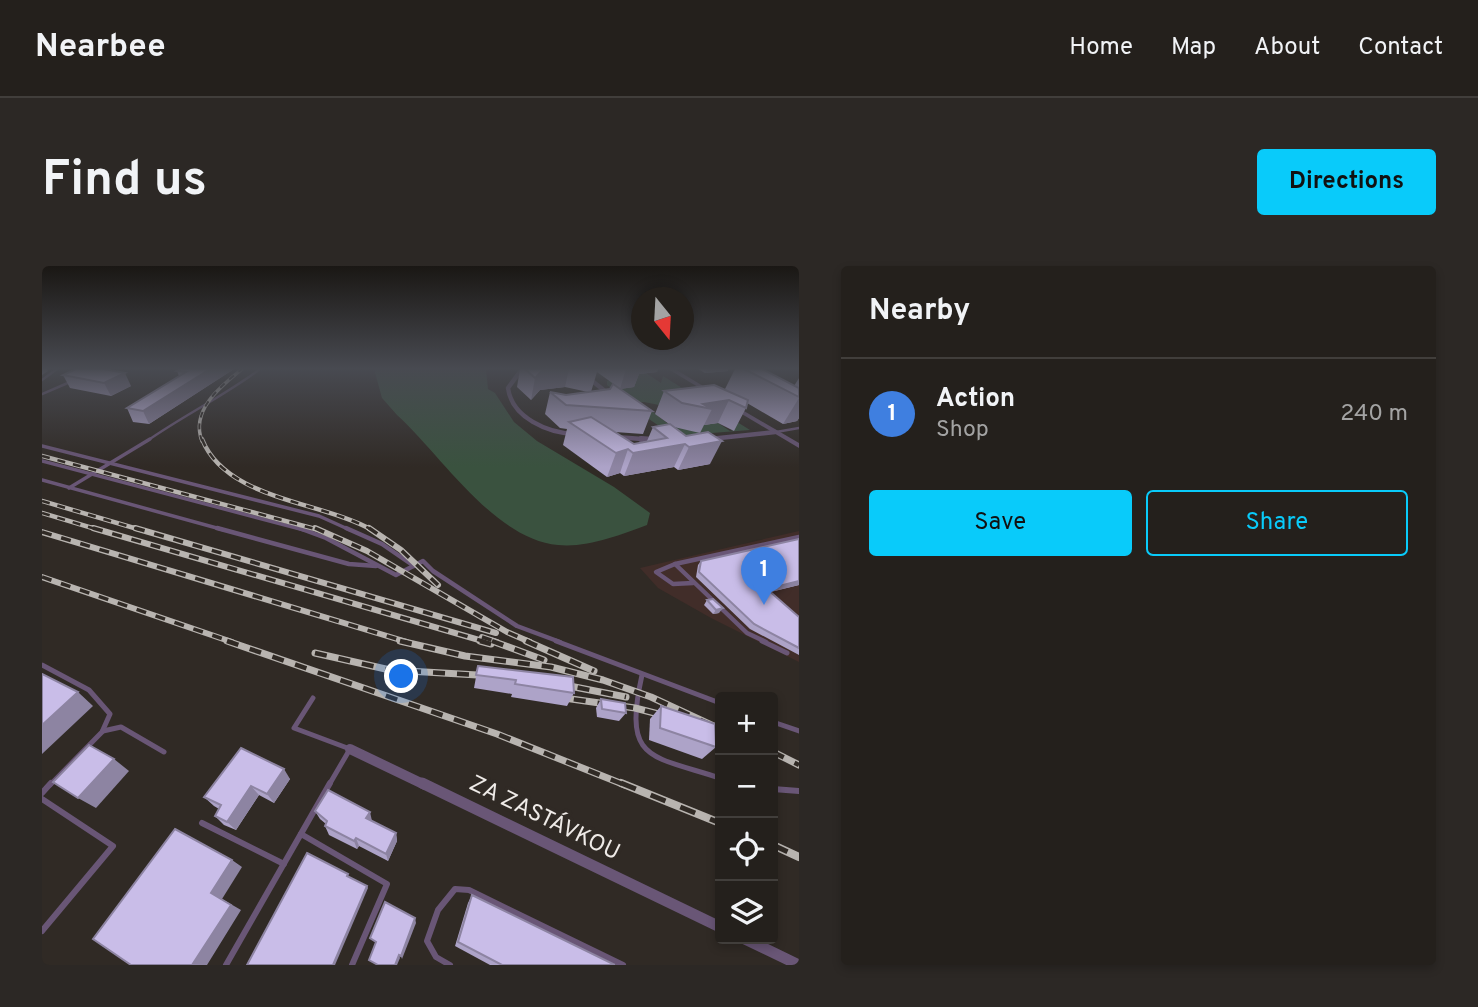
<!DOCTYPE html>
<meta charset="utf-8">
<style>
:root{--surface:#24201c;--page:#2c2825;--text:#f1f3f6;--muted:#a3a3a3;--line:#413e3b;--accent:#09cbfa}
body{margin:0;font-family:Overpass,sans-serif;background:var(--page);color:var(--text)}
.controls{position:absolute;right:21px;bottom:21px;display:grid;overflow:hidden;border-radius:7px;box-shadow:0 4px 10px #0003}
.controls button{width:63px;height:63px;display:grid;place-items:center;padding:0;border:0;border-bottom:2px solid var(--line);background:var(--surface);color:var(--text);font:35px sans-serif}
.compass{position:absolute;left:589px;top:21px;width:63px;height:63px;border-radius:50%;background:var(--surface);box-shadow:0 4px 10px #0003;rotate:162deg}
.you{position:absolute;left:360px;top:411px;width:24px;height:24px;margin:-18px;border:5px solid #fff;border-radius:50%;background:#1a73e8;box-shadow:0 0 0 10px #1a73e833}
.badge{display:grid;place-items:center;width:46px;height:46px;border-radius:50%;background:var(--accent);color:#fff;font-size:23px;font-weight:700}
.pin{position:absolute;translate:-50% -58px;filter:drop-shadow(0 2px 4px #0008)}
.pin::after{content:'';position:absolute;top:37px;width:24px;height:21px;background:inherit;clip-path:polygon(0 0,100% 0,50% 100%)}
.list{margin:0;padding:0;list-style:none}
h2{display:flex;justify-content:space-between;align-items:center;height:91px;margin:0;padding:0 28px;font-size:30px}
h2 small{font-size:23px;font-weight:400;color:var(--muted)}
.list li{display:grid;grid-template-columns:46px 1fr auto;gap:21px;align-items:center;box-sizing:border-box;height:112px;padding:0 28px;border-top:2px solid var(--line)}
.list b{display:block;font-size:26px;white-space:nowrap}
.list p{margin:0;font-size:23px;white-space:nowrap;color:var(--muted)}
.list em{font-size:23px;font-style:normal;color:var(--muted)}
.actions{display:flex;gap:14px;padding:21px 28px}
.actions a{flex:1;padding:16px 0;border:2px solid var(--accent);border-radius:7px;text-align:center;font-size:24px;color:var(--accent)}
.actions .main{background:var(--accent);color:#111}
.icon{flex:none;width:38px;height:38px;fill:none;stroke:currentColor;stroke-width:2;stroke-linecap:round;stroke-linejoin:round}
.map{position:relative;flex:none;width:757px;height:699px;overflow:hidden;border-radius:7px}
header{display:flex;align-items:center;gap:42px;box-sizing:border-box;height:98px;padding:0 35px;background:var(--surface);border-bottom:2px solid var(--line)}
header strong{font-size:33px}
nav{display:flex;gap:38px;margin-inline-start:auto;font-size:24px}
.intro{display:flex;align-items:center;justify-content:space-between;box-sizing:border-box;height:168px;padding:0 42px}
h1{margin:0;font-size:49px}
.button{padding:18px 32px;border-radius:7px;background:var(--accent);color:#111;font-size:24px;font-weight:700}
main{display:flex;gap:42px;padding:0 42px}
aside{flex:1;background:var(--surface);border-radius:7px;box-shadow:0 4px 10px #0003}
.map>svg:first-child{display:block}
.commercial{fill:#412d29}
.green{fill:#3a523f}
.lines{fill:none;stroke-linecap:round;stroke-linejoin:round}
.service-far4{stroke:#695676;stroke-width:2.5}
.service-far3{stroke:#695676;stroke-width:3.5}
.service-far2{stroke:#695676;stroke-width:4.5}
.service-far1{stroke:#695676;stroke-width:5}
.service{stroke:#695676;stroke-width:6}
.minor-far3{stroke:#695676;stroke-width:4.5}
.minor-far2{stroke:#695676;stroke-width:6}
.minor-far1{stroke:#695676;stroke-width:10}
.minor{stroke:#695676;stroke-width:11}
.tertiary{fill:#695676;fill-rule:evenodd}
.rail-far4-casing{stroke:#b8b4b0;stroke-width:3.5}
.rail-far3-casing{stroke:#b8b4b0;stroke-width:4.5}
.rail-far2-casing{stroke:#b8b4b0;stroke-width:6}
.rail-far1-casing{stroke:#b8b4b0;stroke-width:7}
.rail-casing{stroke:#b8b4b0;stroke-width:8}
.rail-far4{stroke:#302a25;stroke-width:2;stroke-dasharray:6;stroke-linecap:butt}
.rail-far3{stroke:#302a25;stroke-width:2.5;stroke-dasharray:8;stroke-linecap:butt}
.rail-far2{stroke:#302a25;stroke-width:3.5;stroke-dasharray:10;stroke-linecap:butt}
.rail-far1{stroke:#302a25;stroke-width:4.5;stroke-dasharray:12;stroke-linecap:butt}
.rail{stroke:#302a25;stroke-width:5;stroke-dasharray:16;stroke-linecap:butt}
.wall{fill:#ada3c8;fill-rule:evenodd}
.shaded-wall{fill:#8d84a2}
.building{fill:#c9bde8;stroke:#8d84a2;stroke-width:2}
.labels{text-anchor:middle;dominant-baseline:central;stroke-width:7;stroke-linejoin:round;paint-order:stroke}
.near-street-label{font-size:23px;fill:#efebe8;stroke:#302a25}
</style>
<header>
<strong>Nearbee</strong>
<nav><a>Home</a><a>Map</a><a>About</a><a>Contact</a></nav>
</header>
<div class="intro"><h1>Find us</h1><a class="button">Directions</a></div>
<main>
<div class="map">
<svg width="757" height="699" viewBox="0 0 757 699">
<rect width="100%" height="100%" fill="#302a25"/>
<polygon class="commercial" points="757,265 757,396 669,352 616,322 598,302"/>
<g class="green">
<path d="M332 103H444L446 123 453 127 472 156 495 175 572 221 608 247 605 259C578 269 545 282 516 279 452 273 400 190 355 149L340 132Z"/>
<polygon points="598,103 619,117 621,110 645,125 617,139 602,136 586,138 580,130 591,128 578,129 565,119 565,115"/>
<polygon points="595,145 611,146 630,161 676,157 688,165 692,164 684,149 708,164 632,170"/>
</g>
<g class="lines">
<g class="service-far4">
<polyline points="0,114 15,103"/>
<polyline points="0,128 28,116"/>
<polyline points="734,166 757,162"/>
<path d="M105 175C142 149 182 130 218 103"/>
</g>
<g class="service-far3">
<polyline points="0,180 277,250 308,264"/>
<polyline points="0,195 262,264"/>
<polyline points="0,214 182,264"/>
<polyline points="27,222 108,173"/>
</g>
<g class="service-far2">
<polyline points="175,262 307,298 334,300"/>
<polyline points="257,262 284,272 354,309 381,295 391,305 475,360 518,376"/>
<polyline points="304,262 340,278 372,300"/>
<polyline points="633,298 614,306 631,318 651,317"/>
<polyline points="724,376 705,367 633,298 757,271"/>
</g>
<g class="service-far1">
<polyline points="514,375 678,437"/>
<polyline points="720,375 745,387"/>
<polyline points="0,399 47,424 68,448 60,466 8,519"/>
<path d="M600 409C581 495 607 489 678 512"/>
<polyline points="271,432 252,462 308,483 287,519"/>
<polyline points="731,456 757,465"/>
<polyline points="61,465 79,461 122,486"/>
</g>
<g class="service">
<polyline points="731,523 757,525"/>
<polyline points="0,527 9,517"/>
<polyline points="0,533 71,580 0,665"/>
<polyline points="160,557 242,598"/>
<polyline points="259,568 345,618 310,699"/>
<polyline points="184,699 288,517"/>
<polyline points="408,699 394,691 385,675 396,644 413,623 427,624 581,699"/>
</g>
<g class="minor-far3">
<path d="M480 103 466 122C470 152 506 167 533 168"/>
<polyline points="535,103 568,129"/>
<polyline points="574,171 613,174"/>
<polyline points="668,173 733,166"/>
</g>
<polyline class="minor-far2" points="599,173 613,174"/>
<polyline class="minor-far1" points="308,483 383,519"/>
<g class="minor">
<polyline points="380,517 678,661"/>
<polyline points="703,673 757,699"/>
</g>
<g class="tertiary">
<polygon points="626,103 633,103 671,126 666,127"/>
<polygon points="690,138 757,177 757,182 688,141 688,139"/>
</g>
<defs>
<path id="rail-far4" d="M160 175C148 144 179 120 200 103"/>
<g id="rail-far3">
<path d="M160 173C184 234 279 235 330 264"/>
<polyline points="0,190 277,264"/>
<polyline points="0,235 99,264"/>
<polyline points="0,247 57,264"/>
</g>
<g id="rail-far2">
<polyline points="51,262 444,376"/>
<polyline points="93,262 454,367"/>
<polyline points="273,262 325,285 465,366 488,376"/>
<polyline points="327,262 359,284 396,319"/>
<polyline points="0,266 365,376"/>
<polyline points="0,311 190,376"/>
<polyline points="440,371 455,376"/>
</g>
<g id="rail-far1">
<polyline points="185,375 455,468 583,519"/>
<polyline points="358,375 423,390 509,401 561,414 609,431 678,463"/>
<polyline points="438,375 449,378"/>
<polyline points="450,375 502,394"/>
<polyline points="484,375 552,405"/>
<polyline points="273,387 348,404 453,410"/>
<polyline points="512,417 584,431"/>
<polyline points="508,430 593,442 632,452"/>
<polyline points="731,486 757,499"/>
</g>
<g id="rail">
<polyline points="579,517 678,557"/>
<polyline points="731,579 757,591"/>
</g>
</defs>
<use href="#rail-far4" class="rail-far4-casing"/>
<use href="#rail-far3" class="rail-far3-casing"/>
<use href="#rail-far2" class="rail-far2-casing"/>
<use href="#rail-far1" class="rail-far1-casing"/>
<use href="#rail" class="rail-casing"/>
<use href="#rail-far4" class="rail-far4"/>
<use href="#rail-far3" class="rail-far3"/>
<use href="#rail-far2" class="rail-far2"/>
<use href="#rail-far1" class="rail-far1"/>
<use href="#rail" class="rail"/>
</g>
<g class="wall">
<polygon points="139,103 192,103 107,158 91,156 85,142 137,110 135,105"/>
<path d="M478 103H616L615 106 597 108 592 121 578 123 610 145 601 168 573 166 592 178 605 175 611 161 627 158 613 148 622 125 683 123 693 103H720L752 120 757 112V152L755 155 741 158 705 137 704 142 692 165 676 157 662 159 658 167 632 161 668 198 636 204 632 201 582 210 578 207 565 211 521 179 525 163 518 162 503 148 508 126 524 129 546 126 523 121 498 124 489 134 475 121ZM555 106 573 119 568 123 549 126Z"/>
<polygon points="656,103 686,103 686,105 663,107"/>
<polygon points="21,109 89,120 69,130 28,122"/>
<polygon points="659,295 757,319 728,326 757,351 757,389 708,363 654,311 656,299"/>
<polygon points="665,334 677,347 671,348 662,339"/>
<polygon points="436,400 532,427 525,440 469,431 470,428 432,422"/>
<polygon points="559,433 584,447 577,455 555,451 554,442"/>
<polygon points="619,440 674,481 660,493 607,474 608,453"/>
<polygon points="199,482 248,513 232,537 217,529 194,564 182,559 173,550 177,543 172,540 162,531"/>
<polygon points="273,545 330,555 354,567 355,575 346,595 317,580 315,583 287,569 283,560 284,558 278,553"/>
<polygon points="430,629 573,699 448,699 413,680 426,637"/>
</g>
<g class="shaded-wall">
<polygon points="0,103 5,103 6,105 0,109"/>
<polygon points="168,103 192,103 107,158 101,145"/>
<polygon points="502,103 527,103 523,121 498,124 489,134 493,112"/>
<polygon points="584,103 616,103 615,106 597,108 592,121 578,123"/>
<polygon points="665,103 686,103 686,105 663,107"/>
<polygon points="83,107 89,120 69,130 62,117"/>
<polygon points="757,132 757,152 755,155 741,158"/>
<polygon points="687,134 676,157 662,159 670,143 661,138"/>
<polygon points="680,175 668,198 636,204 647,181"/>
<polygon points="643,178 632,201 582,210 591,187"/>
<polygon points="586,183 578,207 565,211 574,187"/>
<polygon points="757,315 757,319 721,328 725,323"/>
<polygon points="681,342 677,347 671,348 674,344"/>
<polygon points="36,426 51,440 0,488 0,459"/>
<polygon points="72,493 87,505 54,542 36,532"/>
<polygon points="242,503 248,513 232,537 225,528"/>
<polygon points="209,520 217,529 194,564 185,556"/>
<polygon points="328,546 330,555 324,552"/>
<polygon points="354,567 355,575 346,595 344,588"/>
<polygon points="314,572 317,580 315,583 312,575"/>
<polygon points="190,594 200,601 180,633 199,644 165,699 150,699 169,627"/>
<polygon points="325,620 326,622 293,699 291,699"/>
<polygon points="373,652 374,657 360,693 359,690"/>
<polygon points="357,689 358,692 355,699 353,699"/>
</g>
<g class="building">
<polygon points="34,103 62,103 83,107 62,117 21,109"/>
<polygon points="139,103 168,103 101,145 85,142 144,106 135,105"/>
<polygon points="483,103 502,103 493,112"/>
<polygon points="702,103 720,103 757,122 757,131"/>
<polygon points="571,118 610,145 524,139 508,126 524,129 568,123"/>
<polygon points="672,119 706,134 704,142 687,134 661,138 670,143 640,137 622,125"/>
<polygon points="549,151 592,178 625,172 611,161 628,158 644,170 666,166 680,175 647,181 643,178 591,187 586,183 574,187 527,156"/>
<polygon points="757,273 757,315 725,323 757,351 757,382 712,358 657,306 659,295"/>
<polygon points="671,333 681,342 674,344 665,334"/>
<polygon points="436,400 531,411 532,427 473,418 474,414 434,409"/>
<polygon points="0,408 36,426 0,459"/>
<polygon points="559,433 583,437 584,447 560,443"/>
<polygon points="619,440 673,458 674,481 618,462"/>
<polygon points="47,479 72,493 36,532 11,516"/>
<polygon points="199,482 242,503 225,528 209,520 185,556 173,550 179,539 162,531"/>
<polygon points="286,524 328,546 324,552 354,567 344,588 314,572 312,575 283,560 285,555 273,545"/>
<polygon points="133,563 190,594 169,627 189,639 150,699 89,699 51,673"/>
<polygon points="265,587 306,608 305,610 325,620 291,699 205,699"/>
<polygon points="430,629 573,699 460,699 416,676"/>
<polygon points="343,636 373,652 359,690 357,689 353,699 336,699 327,694 334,676 328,672"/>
</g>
<linearGradient id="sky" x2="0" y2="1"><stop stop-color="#1a1714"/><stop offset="0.51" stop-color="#484a51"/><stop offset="1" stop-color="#484a51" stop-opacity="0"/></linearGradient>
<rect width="757" height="201" fill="url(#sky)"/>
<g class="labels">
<g class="near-street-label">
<text transform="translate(502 553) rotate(26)">ZA ZASTÁVKOU</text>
</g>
</g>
</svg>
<div class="controls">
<button>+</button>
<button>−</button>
<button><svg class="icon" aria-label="locate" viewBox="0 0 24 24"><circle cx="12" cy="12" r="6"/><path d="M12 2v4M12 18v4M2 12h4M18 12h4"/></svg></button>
<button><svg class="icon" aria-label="layers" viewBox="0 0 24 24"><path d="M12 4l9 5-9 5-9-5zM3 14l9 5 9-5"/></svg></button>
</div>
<svg class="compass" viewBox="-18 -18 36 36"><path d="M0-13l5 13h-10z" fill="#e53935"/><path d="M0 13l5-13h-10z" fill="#a3a3a3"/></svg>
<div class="you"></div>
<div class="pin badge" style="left:722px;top:339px;background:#3f7fe0">1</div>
</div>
<aside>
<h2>Nearby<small></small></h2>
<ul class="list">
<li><span class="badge" style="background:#3f7fe0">1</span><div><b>Action</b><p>Shop</p></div><em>240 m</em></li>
</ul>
<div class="actions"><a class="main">Save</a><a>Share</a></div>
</aside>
</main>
